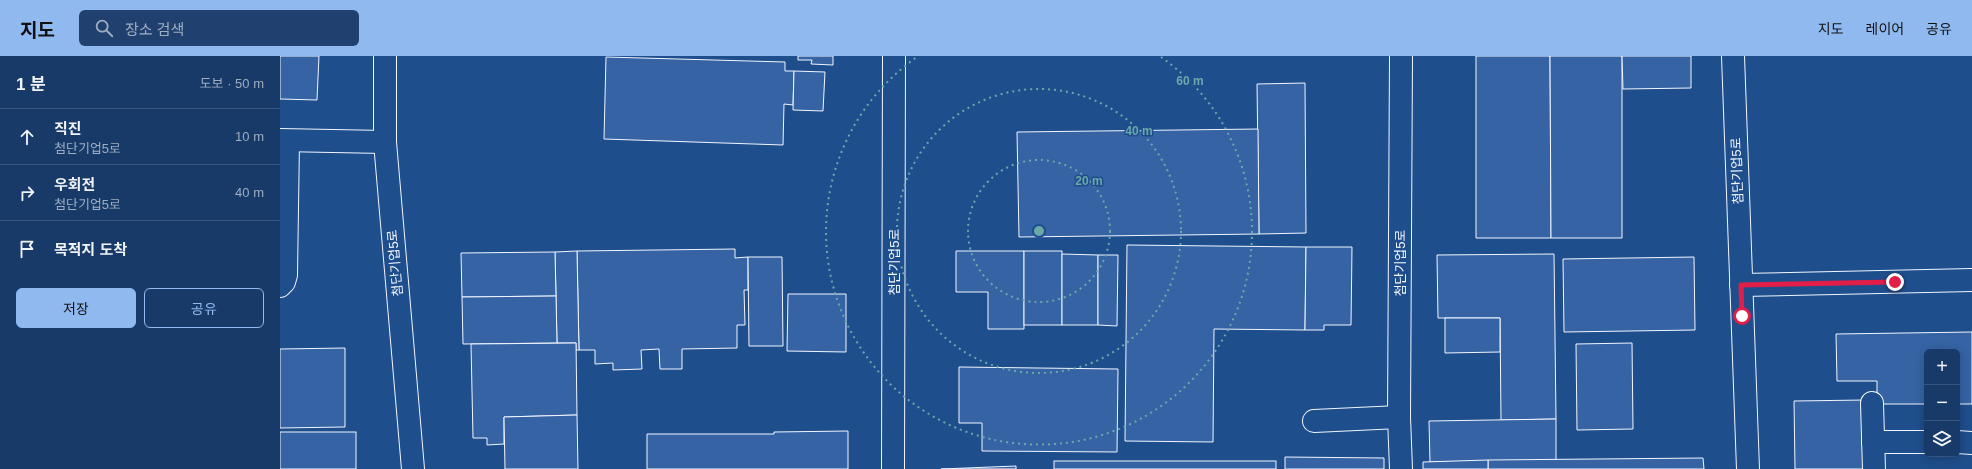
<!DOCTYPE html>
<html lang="ko">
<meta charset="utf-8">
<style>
:root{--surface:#173a69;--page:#20416f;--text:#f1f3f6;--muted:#9eadc0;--line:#36547d;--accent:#90b9f0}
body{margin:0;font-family:Helvetica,"Noto Sans KR",sans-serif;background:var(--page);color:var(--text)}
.controls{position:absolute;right:12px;bottom:12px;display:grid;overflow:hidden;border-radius:6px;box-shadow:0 2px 10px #0003}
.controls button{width:36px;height:36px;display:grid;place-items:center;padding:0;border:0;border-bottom:1px solid var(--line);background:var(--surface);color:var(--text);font:20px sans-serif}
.stop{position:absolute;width:12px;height:12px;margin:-9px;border:3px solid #e11d48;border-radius:50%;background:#fff}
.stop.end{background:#e11d48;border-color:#fff;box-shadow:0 1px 4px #0008}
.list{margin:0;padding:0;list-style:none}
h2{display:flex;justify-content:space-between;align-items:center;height:52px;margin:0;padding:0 16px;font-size:17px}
h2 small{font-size:13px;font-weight:400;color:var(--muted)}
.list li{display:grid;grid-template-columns:26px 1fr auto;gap:12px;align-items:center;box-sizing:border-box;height:56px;padding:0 16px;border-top:1px solid var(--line)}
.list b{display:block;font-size:15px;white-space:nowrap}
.list p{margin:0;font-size:13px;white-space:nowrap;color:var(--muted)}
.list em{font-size:13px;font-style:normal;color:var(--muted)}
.actions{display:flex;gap:8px;padding:12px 16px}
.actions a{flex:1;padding:9px 0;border:1px solid var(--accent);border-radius:6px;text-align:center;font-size:14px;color:var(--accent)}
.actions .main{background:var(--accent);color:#111}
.icon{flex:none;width:22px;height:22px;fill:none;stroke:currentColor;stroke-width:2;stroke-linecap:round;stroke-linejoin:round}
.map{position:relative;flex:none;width:1692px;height:413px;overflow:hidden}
header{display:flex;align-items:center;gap:24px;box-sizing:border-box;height:56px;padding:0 20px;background:var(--accent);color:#111}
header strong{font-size:19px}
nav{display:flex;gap:22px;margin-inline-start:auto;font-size:14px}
.search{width:280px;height:36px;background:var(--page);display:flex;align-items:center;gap:10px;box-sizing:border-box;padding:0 14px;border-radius:6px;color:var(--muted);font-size:15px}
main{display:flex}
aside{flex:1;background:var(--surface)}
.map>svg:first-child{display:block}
.building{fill:#3563a3;stroke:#f2f6ff}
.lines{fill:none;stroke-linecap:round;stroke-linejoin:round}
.minor-casing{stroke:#f2f6ff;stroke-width:24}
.minor{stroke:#1f4e8c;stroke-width:22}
.route{stroke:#e11d48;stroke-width:5}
.ring{fill:none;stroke:#6aa9a8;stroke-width:2;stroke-dasharray:2 4}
.labels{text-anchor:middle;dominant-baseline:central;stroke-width:3;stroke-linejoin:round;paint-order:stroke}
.street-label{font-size:13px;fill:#f2f6ff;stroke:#1f4e8c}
.centre{fill:#6aa9a8;stroke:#1f4e8c;stroke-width:2}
.ring-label{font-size:12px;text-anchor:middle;font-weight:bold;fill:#6aa9a8;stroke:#1f4e8c;stroke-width:3;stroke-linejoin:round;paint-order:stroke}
</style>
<header>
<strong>지도</strong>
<div class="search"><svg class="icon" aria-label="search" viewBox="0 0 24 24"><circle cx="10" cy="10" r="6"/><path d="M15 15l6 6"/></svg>장소 검색</div>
<nav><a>지도</a><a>레이어</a><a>공유</a></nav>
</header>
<main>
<aside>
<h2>1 분<small>도보 · 50 m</small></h2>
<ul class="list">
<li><svg class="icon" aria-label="ahead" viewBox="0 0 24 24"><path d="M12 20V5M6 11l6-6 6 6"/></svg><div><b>직진</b><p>첨단기업5로</p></div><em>10 m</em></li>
<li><svg class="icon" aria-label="right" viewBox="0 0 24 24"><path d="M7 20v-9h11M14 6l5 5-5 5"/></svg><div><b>우회전</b><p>첨단기업5로</p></div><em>40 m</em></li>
<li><svg class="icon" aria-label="arrive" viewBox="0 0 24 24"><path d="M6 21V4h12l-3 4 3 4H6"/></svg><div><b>목적지 도착</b></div></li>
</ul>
<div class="actions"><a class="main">저장</a><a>공유</a></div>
</aside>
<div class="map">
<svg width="1692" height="413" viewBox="0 0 1692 413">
<rect width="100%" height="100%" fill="#1f4e8c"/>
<g class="building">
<polygon points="0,0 39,0 37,44 0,43"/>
<polygon points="518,0 553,0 553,9 531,8 532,4 518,4"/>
<polygon points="1196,0 1270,0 1271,182 1196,182"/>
<polygon points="1270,0 1342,0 1342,182 1271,182"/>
<polygon points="1342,0 1411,0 1411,32 1343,33"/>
<polygon points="326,1 505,6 505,15 514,15 513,49 504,48 503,89 324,83"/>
<polygon points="514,15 545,16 543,55 513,54"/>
<polygon points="1025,27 1026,177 979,178 977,28"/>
<polygon points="978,73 979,178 739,181 737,76"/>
<polygon points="847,189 1026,191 1025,274 934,273 933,386 845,385"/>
<polygon points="1026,191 1072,191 1071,269 1044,269 1044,274 1025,274"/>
<polygon points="455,193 455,202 468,201 468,234 464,234 465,269 457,269 457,292 402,293 402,313 380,313 379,293 361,294 362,313 333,314 333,307 315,308 315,294 299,294 297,195"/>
<polygon points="297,195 299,294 296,294 296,287 277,287 275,196"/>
<polygon points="676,195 744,195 744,273 708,273 708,236 676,236"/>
<rect x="744" y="195" width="38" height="74"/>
<polygon points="275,196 276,240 182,241 181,197"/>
<polygon points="782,198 818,199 818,269 782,269"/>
<polygon points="1274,198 1276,363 1221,364 1220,262 1158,262 1157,199"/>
<polygon points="818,199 838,199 837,270 818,269"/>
<polygon points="468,201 502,201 503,290 469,290"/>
<polygon points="1414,201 1415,274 1284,276 1283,203"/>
<polygon points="508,238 566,238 566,296 507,295"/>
<polygon points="276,240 277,287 183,288 182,241"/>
<polygon points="1165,262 1220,262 1220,296 1165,297"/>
<polygon points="1692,276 1692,348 1677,348 1677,296 1647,296 1647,348 1597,348 1597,325 1557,325 1556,278"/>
<polygon points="296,287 297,359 224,361 224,388 207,389 207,382 193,382 191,288"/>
<polygon points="1352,287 1353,373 1297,374 1296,288"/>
<polygon points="65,292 65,371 0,372 0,293"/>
<polygon points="679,311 838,313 837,396 702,395 702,367 679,367"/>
<polygon points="1585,344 1586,413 1515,413 1514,345"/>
<polygon points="297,359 298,413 225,413 224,361"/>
<polygon points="1276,363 1276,404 1150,406 1149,365"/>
<polygon points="568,375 568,413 367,413 367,378 494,378 494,376"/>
<rect x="0" y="376" width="76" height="37"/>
<polygon points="1005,401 1104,402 1104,413 1005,413"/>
<polygon points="1423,402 1424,413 1208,413 1208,404"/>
<polygon points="1208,404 1208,413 1143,413 1143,406"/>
<rect x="774" y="405" width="222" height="8"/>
<polygon points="736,410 736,413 661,413"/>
</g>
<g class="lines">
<defs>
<g id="minor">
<polyline points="105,0 105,86 133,413"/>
<polyline points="1453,0 1468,413"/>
<polyline points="0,84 105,86"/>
<polyline points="1461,229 1692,224"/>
<polyline points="0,230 4,226 6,219 8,85"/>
<polyline points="1592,347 1594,413"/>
<polyline points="1034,365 1119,361"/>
<polyline points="1593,386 1647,386"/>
<polyline points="1677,386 1692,387"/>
<polyline points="613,413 614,0"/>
<polyline points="1121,413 1119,361 1121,0"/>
</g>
</defs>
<use href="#minor" class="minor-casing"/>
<use href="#minor" class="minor"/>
</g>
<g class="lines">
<polyline class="route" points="1462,260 1461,229 1615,226"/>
</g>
<g class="ring">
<circle cx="759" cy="175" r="71"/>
<circle cx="759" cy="175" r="142"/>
<path d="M881 1A213 213 0 1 1 637 1"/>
</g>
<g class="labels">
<g class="street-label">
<text transform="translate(1457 115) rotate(-92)">첨단기업5로</text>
<text transform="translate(614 206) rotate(-90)">첨단기업5로</text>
<text transform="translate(115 207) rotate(-95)">첨단기업5로</text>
<text transform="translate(1120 207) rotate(-90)">첨단기업5로</text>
</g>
</g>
<circle cx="759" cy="175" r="6" class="centre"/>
<g class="ring-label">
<text x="910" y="29">60 m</text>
<text x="859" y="79">40 m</text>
<text x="809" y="129">20 m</text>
</g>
</svg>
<div class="controls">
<button>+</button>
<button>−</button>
<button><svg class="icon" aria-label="layers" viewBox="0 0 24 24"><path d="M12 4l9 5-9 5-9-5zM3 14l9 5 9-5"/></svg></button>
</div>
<div class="stop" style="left:1462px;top:260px"></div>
<div class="stop end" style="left:1615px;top:226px"></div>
</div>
</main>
